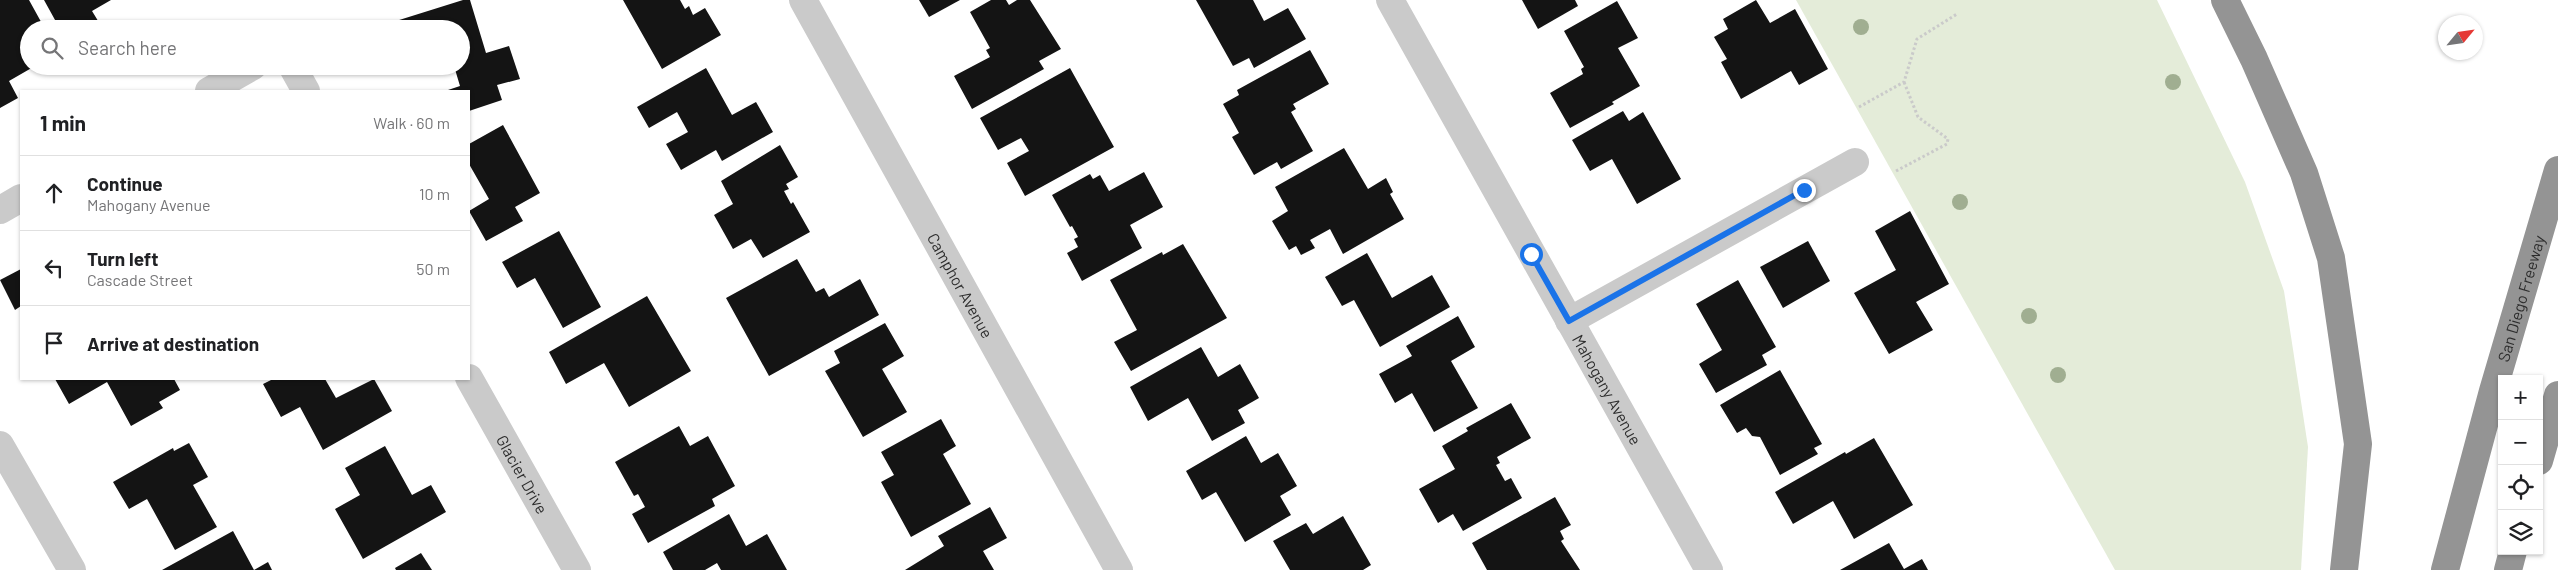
<!DOCTYPE html>
<meta charset="utf-8">
<style>
:root{--surface:#fff;--page:#f6f6f6;--text:#202124;--muted:#757577;--line:#e0e0e0}
body{margin:0;font-family:Barlow,sans-serif;background:var(--page);color:var(--text)}
.controls{position:absolute;right:15px;bottom:15px;display:grid;overflow:hidden;border-radius:0px;box-shadow:0 1px 4px #0004}
.controls button{width:45px;height:45px;display:grid;place-items:center;padding:0;border:0;border-bottom:1px solid var(--line);background:var(--surface);color:var(--text);font:25px sans-serif}
.compass{position:absolute;left:2438px;top:15px;width:45px;height:45px;border-radius:50%;background:var(--surface);box-shadow:0 1px 4px #0004;rotate:61deg}
.stop{position:absolute;width:15px;height:15px;margin:-11px;border:4px solid #1a73e8;border-radius:50%;background:#fff}
.stop.end{background:#1a73e8;border-color:#fff;box-shadow:0 1px 5px #0008}
.list{margin:0;padding:0;list-style:none}
h2{display:flex;justify-content:space-between;align-items:center;height:65px;margin:0;padding:0 20px;font-size:21px}
h2 small{font-size:16px;font-weight:400;color:var(--muted)}
.list li{display:grid;grid-template-columns:32px 1fr auto;gap:15px;align-items:center;box-sizing:border-box;height:75px;padding:0 20px;border-top:1px solid var(--line)}
.list b{display:block;font-size:19px;white-space:nowrap}
.list p{margin:0;font-size:16px;white-space:nowrap;color:var(--muted)}
.list em{font-size:16px;font-style:normal;color:var(--muted)}
.icon{flex:none;width:28px;height:28px;fill:none;stroke:currentColor;stroke-width:2;stroke-linecap:round;stroke-linejoin:round}
.map{position:relative;flex:none;width:2558px;height:570px;overflow:hidden}
.search{position:absolute;background:var(--surface);box-shadow:0 1px 4px #0004;left:20px;top:20px;width:450px;height:55px;display:flex;align-items:center;gap:12px;box-sizing:border-box;padding:0 18px;border-radius:28px;color:var(--muted);font-size:19px}
.panel{position:absolute;background:var(--surface);box-shadow:0 1px 4px #0004;left:20px;top:90px;width:450px;height:290px;border-radius:0px}
.map>svg:first-child{display:block}
.green{fill:#e4ecd9}
.building{fill:#141414}
.lines{fill:none;stroke-linecap:round;stroke-linejoin:round}
.path{stroke:#cacaca;stroke-width:3;stroke-dasharray:2.5 2.5;stroke-linecap:butt}
.minor{stroke:#cacaca;stroke-width:28}
.highway{stroke:#949494;stroke-width:28}
.tree{fill:#a0ae91}
.route{stroke:#1a73e8;stroke-width:6}
.labels{text-anchor:middle;dominant-baseline:central;stroke-width:5;stroke-linejoin:round;paint-order:stroke}
.street-label{font-size:16px;fill:#2d2d2d;stroke:#fff}
</style>
<div class="map">
<svg width="2558" height="570" viewBox="0 0 2558 570">
<rect width="100%" height="100%" fill="#fff"/>
<polygon class="green" points="1796,0 2157,0 2245,182 2284,291 2308,447 2301,570 2115,570"/>
<g class="building">
<polygon points="0,0 29,0 45,29 29,29 29,66 35,66 9,81 18,98 0,108"/>
<polygon points="44,0 111,0 92,11 103,29 60,29"/>
<polygon points="463,0 470,0 486,53 509,46 520,79 497,85 502,100 469,111 469,91 448,90 460,86 454,66 461,66 461,29 398,29 396,21"/>
<polygon points="623,0 680,0 685,9 689,6 693,15 705,8 721,35 662,69"/>
<polygon points="919,0 960,0 929,17"/>
<polygon points="991,0 1006,0 1009,5 1017,0 1030,0 1061,49 1039,61 1044,69 972,109 954,76 990,57 986,50 990,48 970,12"/>
<polygon points="1196,0 1253,0 1264,21 1288,8 1306,39 1254,68 1249,58 1233,66"/>
<polygon points="1522,0 1575,0 1578,6 1538,29"/>
<polygon points="1756,0 1770,23 1795,9 1828,69 1799,85 1791,71 1741,99 1721,62 1727,59 1714,37 1728,29 1723,19"/>
<polygon points="1617,1 1638,38 1618,48 1640,86 1612,102 1614,104 1570,128 1550,93 1583,74 1581,69 1584,67 1564,31"/>
<polygon points="1310,50 1329,84 1293,104 1296,109 1291,112 1313,151 1281,169 1277,162 1254,175 1232,137 1239,133 1223,104 1239,95 1237,90"/>
<polygon points="706,68 732,115 756,102 773,132 722,161 716,150 681,170 666,144 688,132 677,112 649,128 637,107"/>
<polygon points="1070,68 1114,147 1025,196 1007,163 1029,151 1021,138 998,150 980,118"/>
<polygon points="1623,111 1629,121 1643,112 1681,179 1637,204 1612,159 1590,171 1572,140"/>
<polygon points="503,125 540,193 515,207 523,221 486,241 469,211 489,199 469,164 469,144"/>
<polygon points="780,145 798,177 786,184 789,189 784,191 791,204 793,202 810,232 763,258 751,239 733,249 714,215 733,204 721,181"/>
<polygon points="1344,148 1368,189 1386,178 1393,192 1390,194 1404,219 1343,254 1330,229 1310,240 1315,248 1301,255 1296,246 1289,250 1272,221 1288,211 1275,187"/>
<polygon points="1144,172 1163,207 1130,225 1142,248 1082,281 1067,253 1078,247 1074,239 1078,237 1072,226 1070,227 1052,195 1090,174 1093,179 1100,175 1109,191"/>
<polygon points="1910,211 1949,284 1916,302 1933,330 1889,354 1854,293 1896,270 1875,231"/>
<polygon points="559,231 601,307 563,328 535,278 517,288 502,262"/>
<polygon points="1808,241 1830,281 1783,308 1760,267"/>
<polygon points="1183,244 1227,318 1131,371 1114,342 1137,330 1110,280 1162,252 1163,255"/>
<polygon points="1367,253 1392,298 1432,275 1450,307 1380,347 1354,300 1342,306 1325,277"/>
<polygon points="797,259 816,292 824,288 829,297 860,279 879,315 769,376 726,298"/>
<polygon points="21,269 21,306 15,310 0,280"/>
<polygon points="1738,280 1776,347 1762,355 1767,365 1716,393 1699,364 1722,350 1696,304"/>
<polygon points="647,296 691,371 629,407 604,363 566,384 549,352"/>
<polygon points="1458,316 1475,347 1451,361 1478,408 1434,432 1412,393 1395,403 1379,374 1412,356 1406,346"/>
<polygon points="885,323 904,356 882,369 907,412 863,437 825,371 840,363 834,351"/>
<polygon points="1201,347 1218,377 1240,364 1259,398 1238,410 1245,423 1212,441 1188,398 1148,421 1130,387"/>
<polygon points="1780,370 1822,444 1814,448 1818,454 1780,475 1760,437 1752,436 1746,428 1737,433 1720,405"/>
<polygon points="55,379 174,379 180,390 159,402 163,408 131,426 107,382 69,404"/>
<polygon points="273,379 325,379 336,398 374,379 392,411 323,450 300,407 281,417 263,384"/>
<polygon points="1511,403 1531,438 1497,457 1500,463 1496,465 1505,481 1511,478 1522,498 1463,531 1453,514 1438,523 1419,489 1455,469 1442,446 1468,431 1466,428"/>
<polygon points="941,419 956,446 943,454 971,504 911,537 881,482 894,475 881,452"/>
<polygon points="679,426 690,446 708,436 735,486 712,499 715,506 648,543 632,514 645,507 638,494 634,496 615,462"/>
<polygon points="1246,436 1261,463 1278,453 1297,486 1280,496 1291,515 1245,542 1216,492 1202,500 1186,471"/>
<polygon points="1874,438 1913,505 1854,539 1833,501 1793,524 1775,492 1845,452 1846,454"/>
<polygon points="189,443 208,477 193,485 217,527 175,550 147,499 129,509 113,482 173,448 174,451"/>
<polygon points="385,446 412,495 431,485 446,512 363,559 335,509 360,495 345,468"/>
<polygon points="1555,497 1571,525 1560,531 1564,539 1561,541 1580,570 1487,570 1472,543"/>
<polygon points="990,507 1007,538 983,551 994,570 905,570 944,546 938,536"/>
<polygon points="729,514 746,546 767,534 787,570 721,570 717,563 705,570 673,570 663,552"/>
<polygon points="1343,516 1371,565 1363,570 1290,570 1273,541 1306,523 1313,534"/>
<polygon points="233,531 254,570 268,562 272,570 162,570"/>
<polygon points="1889,543 1904,569 1922,559 1928,570 1840,570"/>
<polygon points="421,553 432,570 396,570 395,568"/>
</g>
<g class="lines">
<g class="path">
<polyline points="1859,107 1904,82 1917,39 1957,14"/>
<polyline points="1896,171 1947,144 1948,139 1918,117 1904,82"/>
</g>
<g class="minor">
<path id="s1" d="M803 0 1119 570"/>
<path id="s2" d="M1390 0 1709 570"/>
<polyline points="292,66 306,91"/>
<polyline points="209,91 253,66"/>
<polyline points="0,210 21,198"/>
<polyline points="1569,321 1855,162"/>
<path id="s3" d="M469 378 577 570"/>
<polyline points="0,445 72,570"/>
</g>
<g class="highway">
<polyline points="2225,0 2254,59 2304,173 2331,258 2358,444 2344,570"/>
<polyline points="2539,461 2558,395"/>
<path id="s4" d="M2445 570 2493 391 2558 170"/>
<polyline points="2508,570 2513,551"/>
</g>
</g>
<g class="tree">
<circle cx="1861" cy="27" r="8"/>
<circle cx="2173" cy="82" r="8"/>
<circle cx="1960" cy="202" r="8"/>
<circle cx="2029" cy="316" r="8"/>
<circle cx="2058" cy="375" r="8"/>
</g>
<g class="lines">
<polyline class="route" points="1531,254 1569,321 1804,190"/>
</g>
<g class="labels">
<g class="street-label">
<text stroke="none"><textPath href="#s1" startOffset="326">Camphor Avenue</textPath></text>
<text stroke="none"><textPath href="#s4" startOffset="282">San Diego Freeway</textPath></text>
<text stroke="none"><textPath href="#s2" startOffset="446">Mahogany Avenue</textPath></text>
<text stroke="none"><textPath href="#s3" startOffset="110">Glacier Drive</textPath></text>
</g>
</g>
</svg>
<div class="controls">
<button>+</button>
<button>−</button>
<button><svg class="icon" aria-label="locate" viewBox="0 0 24 24"><circle cx="12" cy="12" r="6"/><path d="M12 2v4M12 18v4M2 12h4M18 12h4"/></svg></button>
<button><svg class="icon" aria-label="layers" viewBox="0 0 24 24"><path d="M12 4l9 5-9 5-9-5zM3 14l9 5 9-5"/></svg></button>
</div>
<svg class="compass" viewBox="-18 -18 36 36"><path d="M0-13l5 13h-10z" fill="#e53935"/><path d="M0 13l5-13h-10z" fill="#757577"/></svg>
<div class="stop" style="left:1531px;top:254px"></div>
<div class="stop end" style="left:1804px;top:190px"></div>
<div class="search"><svg class="icon" aria-label="search" viewBox="0 0 24 24"><circle cx="10" cy="10" r="6"/><path d="M15 15l6 6"/></svg>Search here</div>
<section class="panel">
<h2>1 min<small>Walk · 60 m</small></h2>
<ul class="list">
<li><svg class="icon" aria-label="ahead" viewBox="0 0 24 24"><path d="M12 20V5M6 11l6-6 6 6"/></svg><div><b>Continue</b><p>Mahogany Avenue</p></div><em>10 m</em></li>
<li><svg class="icon" aria-label="left" viewBox="0 0 24 24"><path d="M17 20v-9H6M10 6l-5 5 5 5"/></svg><div><b>Turn left</b><p>Cascade Street</p></div><em>50 m</em></li>
<li><svg class="icon" aria-label="arrive" viewBox="0 0 24 24"><path d="M6 21V4h12l-3 4 3 4H6"/></svg><div><b>Arrive at destination</b></div></li>
</ul>
</section>
</div>
